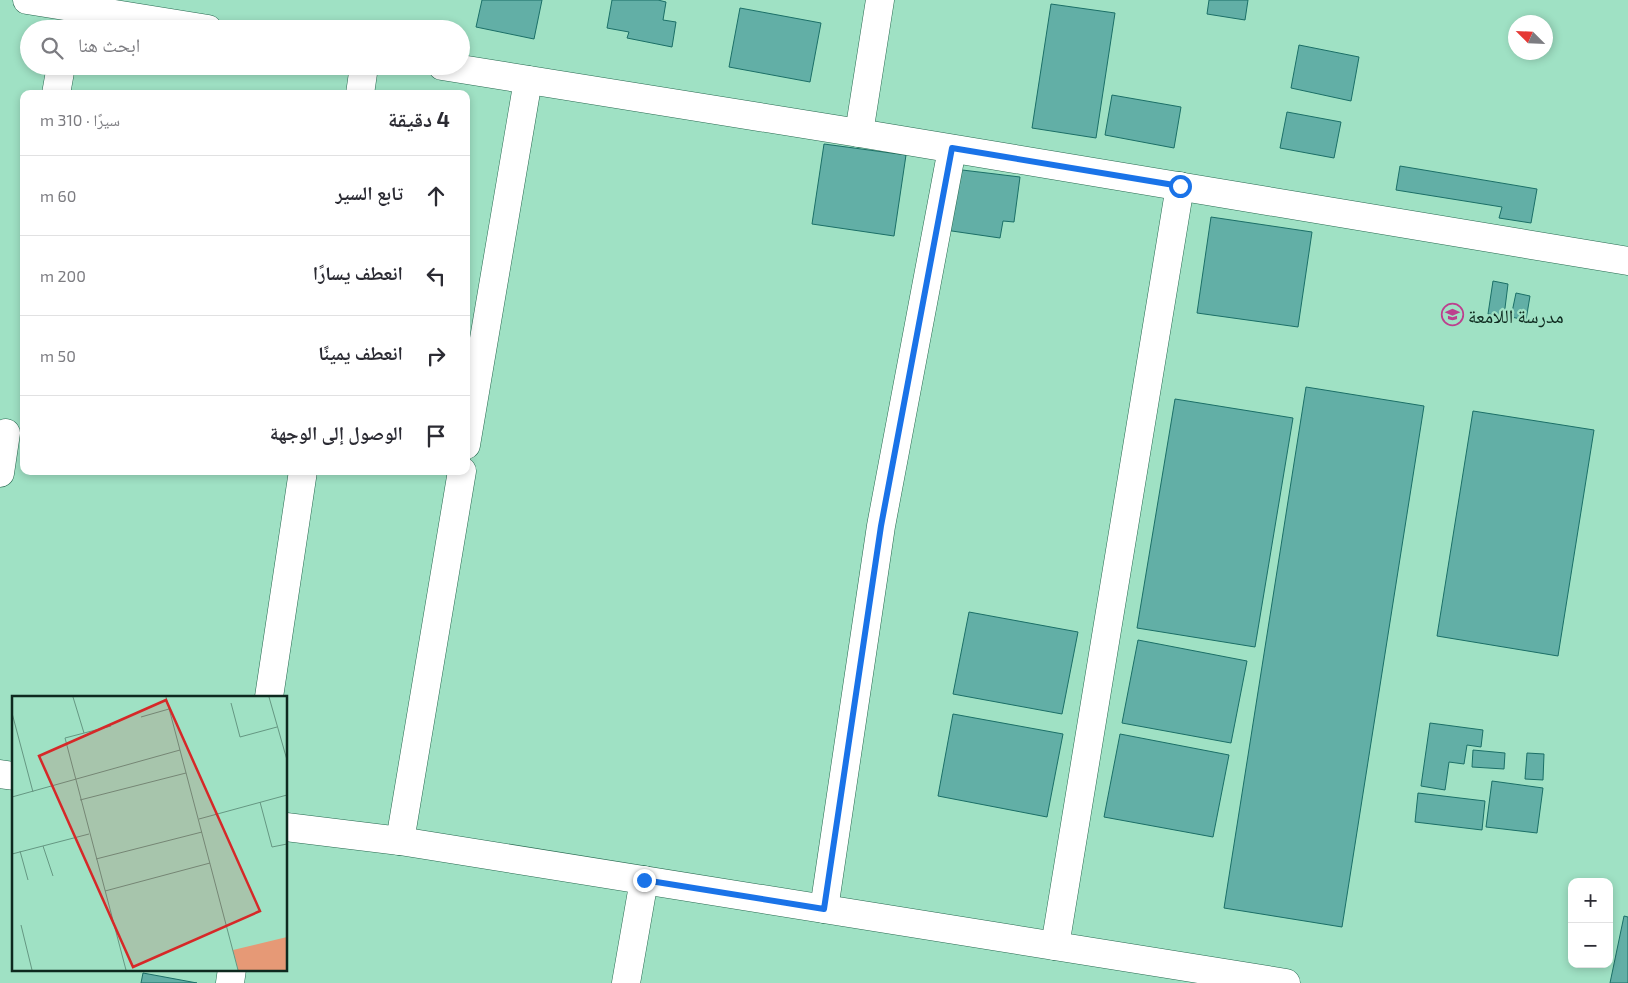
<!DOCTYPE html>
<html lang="ar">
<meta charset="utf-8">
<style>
:root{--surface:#fff;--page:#f2f2f3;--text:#2b2b33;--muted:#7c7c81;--line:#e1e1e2}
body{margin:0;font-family:"Exo 2","Noto Naskh Arabic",sans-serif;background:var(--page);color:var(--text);direction:rtl}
.controls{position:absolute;right:15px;bottom:15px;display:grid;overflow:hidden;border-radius:10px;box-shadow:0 2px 8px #0003}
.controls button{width:45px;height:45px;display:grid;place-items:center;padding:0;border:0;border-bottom:1px solid var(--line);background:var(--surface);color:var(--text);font:25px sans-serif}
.compass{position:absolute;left:1508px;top:15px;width:45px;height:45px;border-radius:50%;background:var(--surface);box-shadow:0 2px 8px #0003;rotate:294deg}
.stop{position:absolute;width:15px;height:15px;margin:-11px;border:4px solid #1a73e8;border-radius:50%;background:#fff}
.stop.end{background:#1a73e8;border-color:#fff;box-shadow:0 1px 5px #0008}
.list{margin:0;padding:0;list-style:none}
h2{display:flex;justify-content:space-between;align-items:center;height:65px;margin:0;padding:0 20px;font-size:21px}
h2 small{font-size:16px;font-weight:400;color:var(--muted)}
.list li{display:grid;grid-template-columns:32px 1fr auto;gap:15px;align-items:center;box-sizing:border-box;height:80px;padding:0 20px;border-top:1px solid var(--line)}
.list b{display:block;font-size:19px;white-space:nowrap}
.list em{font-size:16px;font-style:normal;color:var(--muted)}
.icon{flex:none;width:28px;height:28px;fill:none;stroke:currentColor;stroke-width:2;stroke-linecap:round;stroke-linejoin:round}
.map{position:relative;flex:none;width:1628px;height:983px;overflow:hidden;direction:ltr}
.search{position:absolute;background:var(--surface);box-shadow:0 2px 8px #0003;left:20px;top:20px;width:450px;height:55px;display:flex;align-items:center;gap:12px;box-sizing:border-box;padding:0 18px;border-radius:28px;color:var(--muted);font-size:19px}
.panel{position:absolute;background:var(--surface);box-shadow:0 2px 8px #0003;left:20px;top:90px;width:450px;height:385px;border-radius:10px;direction:rtl}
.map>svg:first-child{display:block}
.building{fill:#62afa6;stroke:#1b6f67}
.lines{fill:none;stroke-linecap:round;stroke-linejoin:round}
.minor-casing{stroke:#276950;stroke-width:29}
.minor{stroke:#fff;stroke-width:28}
.route{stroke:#1a73e8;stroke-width:6}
.labels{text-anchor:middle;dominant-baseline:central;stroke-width:4.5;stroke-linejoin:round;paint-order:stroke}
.poi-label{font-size:19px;fill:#0e291f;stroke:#9fe1c4;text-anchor:start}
.inset-road{fill:none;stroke:#659782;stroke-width:1}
.view{fill:#d62828;fill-opacity:0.15;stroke:#d62828;stroke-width:2.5}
.inset-edge{fill:none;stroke:#0e291f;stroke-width:2.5}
</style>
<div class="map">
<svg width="1628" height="983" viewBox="0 0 1628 983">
<rect width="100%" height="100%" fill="#9fe1c4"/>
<g class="building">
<polygon points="482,0 542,0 534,39 476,27"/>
<polygon points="612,0 658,0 666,2 663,20 676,22 672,47 627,38 629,32 607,28"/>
<polygon points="1209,0 1248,0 1245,20 1207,14"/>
<polygon points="1051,4 1115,13 1096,138 1032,128"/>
<polygon points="740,8 821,23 810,82 729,67"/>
<polygon points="1299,45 1359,57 1351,101 1291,88"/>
<polygon points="1112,95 1181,107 1174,148 1105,135"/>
<polygon points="1287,112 1341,122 1334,158 1280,148"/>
<polygon points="824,144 906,155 894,236 812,224"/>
<polygon points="1400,166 1537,189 1531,223 1499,218 1502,207 1396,190"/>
<polygon points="954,169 1020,177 1014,222 1003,221 1000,238 945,230"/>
<polygon points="1211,217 1312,232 1298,327 1197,313"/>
<polygon points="1493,281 1508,284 1504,316 1488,314"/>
<polygon points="1516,293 1530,296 1526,320 1511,317"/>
<polygon points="1306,387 1424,406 1342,927 1224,908"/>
<polygon points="1175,399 1293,418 1255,647 1137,628"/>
<polygon points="1473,411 1594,430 1558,656 1437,636"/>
<polygon points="969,612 1078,632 1062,714 953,694"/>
<polygon points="1138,640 1247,661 1231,743 1122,723"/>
<polygon points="953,714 1063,734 1047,817 938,796"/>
<polygon points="1430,723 1483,730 1481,747 1467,745 1464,764 1449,762 1445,790 1421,786"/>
<polygon points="1120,734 1229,755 1213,837 1104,817"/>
<polygon points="1473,750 1505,753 1504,769 1472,767"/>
<polygon points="1527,753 1544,754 1543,780 1525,779"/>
<polygon points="1492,781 1543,788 1537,833 1486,827"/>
<polygon points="1418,793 1485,801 1482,830 1415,822"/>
<polygon points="1624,916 1628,917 1628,983 1610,983"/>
<polygon points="143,973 197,983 141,983"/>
</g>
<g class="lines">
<defs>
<g id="minor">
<polyline points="27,0 208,29"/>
<polyline points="442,66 859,133 1628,261"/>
<polyline points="56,94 61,66"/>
<polyline points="360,94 364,66"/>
<polyline points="859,133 880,0"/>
<polyline points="466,445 528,80"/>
<polyline points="0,473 6,433"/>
<polyline points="269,697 303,471"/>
<polyline points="0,774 14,776"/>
<polyline points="286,827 400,841 1286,983"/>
<polyline points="400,841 462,471"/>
<polyline points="824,909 881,526 952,149"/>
<polyline points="1055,946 1180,186"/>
<polyline points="230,983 232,969"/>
<polyline points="626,983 644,880"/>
</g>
</defs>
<use href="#minor" class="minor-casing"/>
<use href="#minor" class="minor"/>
</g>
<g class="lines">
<polyline class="route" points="644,880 824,909 881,526 952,148 1180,186"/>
</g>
<defs>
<symbol id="school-ring" viewBox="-11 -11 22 22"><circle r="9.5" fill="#9fe1c4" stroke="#bd3f8e" stroke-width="1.5"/><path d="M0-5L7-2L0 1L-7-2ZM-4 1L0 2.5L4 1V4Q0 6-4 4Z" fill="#bd3f8e"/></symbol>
</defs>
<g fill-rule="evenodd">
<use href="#school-ring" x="1440" y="302" width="25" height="25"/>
</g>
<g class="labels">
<g class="poi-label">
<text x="1468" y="315">مدرسة اللامعة</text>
</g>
</g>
<g transform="translate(12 696)">
<rect width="275" height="275" fill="#9fe1c4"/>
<path d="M275 241V274H226L221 254Z" fill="#e69976"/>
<path class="inset-road" d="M61 1 72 37M154 1 226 274M257 1 275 64M219 7 228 41 265 31M0 17 21 96M129 21 157 13M99 30 53 42 114 274M0 101 168 54M68 104 174 77M248 106 260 151 275 148M187 123 275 99M31 150 41 180M8 155 16 184M0 158 77 138M84 163 190 136M93 195 198 167M9 229 20 274"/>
<path class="view" d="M154 4 248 215 121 271 27 60Z"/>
<rect width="275" height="275" class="inset-edge"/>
</g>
</svg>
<div class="controls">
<button>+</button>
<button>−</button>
</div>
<svg class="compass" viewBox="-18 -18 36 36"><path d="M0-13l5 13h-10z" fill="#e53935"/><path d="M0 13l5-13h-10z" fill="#7c7c81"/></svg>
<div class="stop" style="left:1180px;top:186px"></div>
<div class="stop end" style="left:644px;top:880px"></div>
<div class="search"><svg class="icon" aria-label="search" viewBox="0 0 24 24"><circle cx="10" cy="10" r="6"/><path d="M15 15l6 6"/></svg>ابحث هنا</div>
<section class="panel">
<h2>4 دقيقة<small>سيرًا · 310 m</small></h2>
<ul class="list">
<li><svg class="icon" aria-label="ahead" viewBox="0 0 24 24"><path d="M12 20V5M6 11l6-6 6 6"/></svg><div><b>تابع السير</b></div><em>60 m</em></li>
<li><svg class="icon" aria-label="left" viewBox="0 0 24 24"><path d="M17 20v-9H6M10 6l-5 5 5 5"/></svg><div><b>انعطف يسارًا</b></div><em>200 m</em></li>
<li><svg class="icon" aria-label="right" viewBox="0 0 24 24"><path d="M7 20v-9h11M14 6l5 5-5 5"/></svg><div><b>انعطف يمينًا</b></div><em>50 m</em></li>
<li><svg class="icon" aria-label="arrive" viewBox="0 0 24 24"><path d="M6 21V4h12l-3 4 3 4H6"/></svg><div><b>الوصول إلى الوجهة</b></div></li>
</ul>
</section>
</div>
